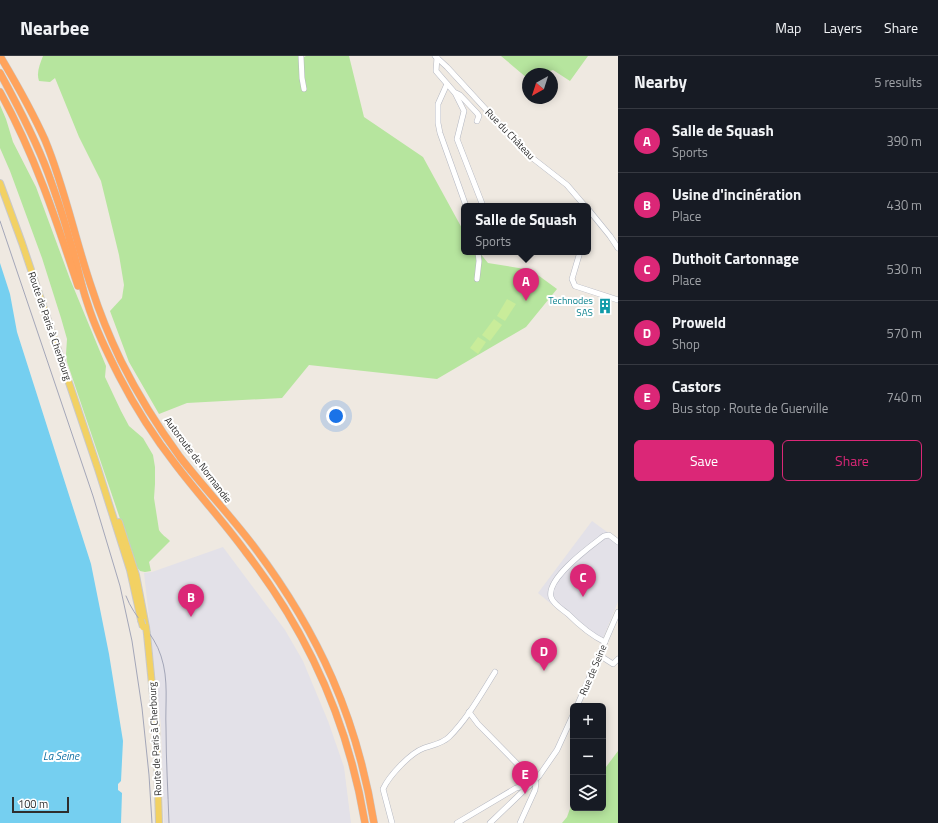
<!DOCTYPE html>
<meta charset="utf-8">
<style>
:root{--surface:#171b24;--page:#20242c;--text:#f1f3f6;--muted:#9ea1a6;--line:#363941;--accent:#db2777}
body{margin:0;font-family:"Titillium Web",sans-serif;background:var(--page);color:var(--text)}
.controls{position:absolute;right:12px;bottom:12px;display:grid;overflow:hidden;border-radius:6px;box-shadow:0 2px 10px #0003}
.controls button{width:36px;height:36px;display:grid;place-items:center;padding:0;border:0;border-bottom:1px solid var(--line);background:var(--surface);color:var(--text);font:20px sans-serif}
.compass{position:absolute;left:522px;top:12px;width:36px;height:36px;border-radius:50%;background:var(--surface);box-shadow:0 2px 10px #0003;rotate:219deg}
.scale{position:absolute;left:12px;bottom:10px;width:57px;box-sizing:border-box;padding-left:4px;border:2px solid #2e2e2e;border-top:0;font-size:11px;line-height:14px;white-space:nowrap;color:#2e2e2e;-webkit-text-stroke:3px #fff;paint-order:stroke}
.you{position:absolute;left:336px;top:360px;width:14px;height:14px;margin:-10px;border:3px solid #fff;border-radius:50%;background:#1a73e8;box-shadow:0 0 0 6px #1a73e833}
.badge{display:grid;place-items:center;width:26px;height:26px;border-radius:50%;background:var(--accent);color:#fff;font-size:13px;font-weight:700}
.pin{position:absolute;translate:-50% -33px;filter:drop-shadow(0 1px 2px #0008)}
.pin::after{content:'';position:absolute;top:21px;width:14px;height:12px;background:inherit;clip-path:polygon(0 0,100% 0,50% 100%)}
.popup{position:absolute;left:461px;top:147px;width:130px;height:52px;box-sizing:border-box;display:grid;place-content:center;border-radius:6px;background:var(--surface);filter:drop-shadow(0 1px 3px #0005);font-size:13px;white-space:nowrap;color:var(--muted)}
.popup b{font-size:15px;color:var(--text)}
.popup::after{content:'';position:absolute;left:50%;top:100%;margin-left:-8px;border:8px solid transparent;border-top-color:var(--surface)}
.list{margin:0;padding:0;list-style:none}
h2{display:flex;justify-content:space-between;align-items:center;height:52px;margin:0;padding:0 16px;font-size:17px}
h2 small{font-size:13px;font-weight:400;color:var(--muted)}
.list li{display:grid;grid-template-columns:26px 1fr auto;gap:12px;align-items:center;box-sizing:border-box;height:64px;padding:0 16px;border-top:1px solid var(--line)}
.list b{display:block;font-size:15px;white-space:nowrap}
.list p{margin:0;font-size:13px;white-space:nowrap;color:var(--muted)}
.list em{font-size:13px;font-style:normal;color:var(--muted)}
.actions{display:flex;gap:8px;padding:12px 16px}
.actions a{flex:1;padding:9px 0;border:1px solid var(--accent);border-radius:6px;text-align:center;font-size:14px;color:var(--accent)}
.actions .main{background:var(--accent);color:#fff}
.icon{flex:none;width:22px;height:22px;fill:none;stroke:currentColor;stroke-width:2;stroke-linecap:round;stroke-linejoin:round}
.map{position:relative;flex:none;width:618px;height:767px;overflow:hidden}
header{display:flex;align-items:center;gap:24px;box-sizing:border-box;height:56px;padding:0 20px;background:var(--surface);border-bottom:1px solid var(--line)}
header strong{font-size:19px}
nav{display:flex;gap:22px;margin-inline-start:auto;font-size:14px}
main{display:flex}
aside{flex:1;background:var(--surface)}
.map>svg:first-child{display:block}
.industrial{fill:#e3e1e8}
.green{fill:#b6e59e}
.pitch{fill:#c9ec9a}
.water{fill:#75cff0}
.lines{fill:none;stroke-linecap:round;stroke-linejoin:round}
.minor-casing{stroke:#b4b7c1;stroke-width:6}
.major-casing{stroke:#c9c9c9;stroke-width:8}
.highway-casing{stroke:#c9c9c9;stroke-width:8}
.minor{stroke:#fff;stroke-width:5}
.major{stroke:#f2d163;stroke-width:6}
.highway{stroke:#ffa35c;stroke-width:7}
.rail{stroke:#a3a6b8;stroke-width:1}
.major-bridge-casing{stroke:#c9c9c9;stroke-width:8;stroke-linecap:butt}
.major-bridge{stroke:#f2d163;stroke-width:6}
.labels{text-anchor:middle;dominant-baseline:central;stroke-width:4;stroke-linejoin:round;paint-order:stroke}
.street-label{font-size:10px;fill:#2e2e2e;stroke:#fff}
.culture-label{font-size:10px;fill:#0d838f;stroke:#fff;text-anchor:end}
.water-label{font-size:11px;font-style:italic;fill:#0d6fa3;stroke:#fff}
</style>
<header>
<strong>Nearbee</strong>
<nav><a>Map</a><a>Layers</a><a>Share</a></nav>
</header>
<main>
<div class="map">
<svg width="618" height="767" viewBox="0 0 618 767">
<rect width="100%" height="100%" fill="#efe9e1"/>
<g class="industrial">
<polygon points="592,465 618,484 618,546 601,587 590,580 538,537"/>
<polygon points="223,491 285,574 303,605 328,665 344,711 351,767 164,767 161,669 144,517 152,516"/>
</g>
<g class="green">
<path d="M43 0H303L304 1 306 0H349L364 61 423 101 464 176V196H479L488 207 531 214 557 233 526 271 437 323 309 309 282 342 187 347 159 358 129 306 110 255 122 242 124 229 119 199 101 125 79 81 55 22 50 26 39 25C36 17 40 8 43 0Z"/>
<polygon points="501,0 588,0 570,25 553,14 540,18 528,18 528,22 527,22"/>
<path d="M0 49 6 63 13 86 36 131 70 223 106 310 105 321 121 355 129 370 143 382 153 399 155 411V428L154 442 159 474C162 479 166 481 170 485L149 506 151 515 145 516 140 515 136 510 67 306 66 298 67 283 61 262 42 202 10 115 0 92Z"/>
<polygon points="618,695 618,767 562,767 567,761 572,747 573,747 573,752 603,752 603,715"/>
</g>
<g class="pitch">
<polygon points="507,243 516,248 505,265 497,260"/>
<polygon points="494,263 502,269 490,285 482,279"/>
<polygon points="478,281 486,286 478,298 470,292"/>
</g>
<polygon class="water" points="0,207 10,238 17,276 91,508 109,598 123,685 121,725 118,728 118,734 122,737 121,767 0,767"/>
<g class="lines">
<defs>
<g id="minor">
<polyline points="301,0 302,22 304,33"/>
<polyline points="435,0 447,11 526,97 567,129 585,150"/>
<polyline points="437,1 436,15 455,37 464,55 457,83 483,150"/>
<polyline points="447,28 438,48 438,67 440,77 466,150"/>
<polyline points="456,37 460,39 477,57 479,60 477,65"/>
<polyline points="588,153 610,180 618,192"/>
<polyline points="580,196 572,223 575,230 618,244"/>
<polyline points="477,223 479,205 478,196"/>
<path d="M605 586C590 579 579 569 568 558 562 553 553 548 551 541 546 522 591 490 604 480L609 479 618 486"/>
<polyline points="599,599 613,608 618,603"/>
<polyline points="577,650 618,556"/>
<polyline points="469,656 478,668 536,727 535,734 520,767"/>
<path d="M392 767 383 733C389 720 410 697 424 692 432 689 442 688 449 681 468 662 481 638 495 616"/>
<polyline points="457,767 516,732 525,730 529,730"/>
<polyline points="490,767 539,720 557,694 573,659"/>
</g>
<g id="major">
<polyline points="0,127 22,187 98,413 130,514 141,564"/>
<polyline points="119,466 136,519 146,571"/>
<polyline points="147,578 156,669 159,767"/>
</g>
<g id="highway">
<path d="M0 0C16 27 32 55 45 84 65 132 75 184 92 233 100 258 110 282 121 305 138 339 158 371 180 401 204 432 231 460 255 492 319 577 357 662 374 767"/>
<path d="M0 17C18 50 35 82 48 117 56 139 64 162 70 185 77 205 80 226 87 246 95 272 107 296 119 320 135 351 154 381 176 409 198 438 223 465 245 495 308 576 348 665 365 767"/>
<path d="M0 36C34 97 56 163 78 230"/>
</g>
</defs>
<use href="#minor" class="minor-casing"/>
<use href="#major" class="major-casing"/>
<use href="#highway" class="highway-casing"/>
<use href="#minor" class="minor"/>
<use href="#major" class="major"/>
<use href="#highway" class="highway"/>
<g class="rail">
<polyline points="0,165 93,440 120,530 132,585 142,652 149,719 152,767"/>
<path d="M126 540C134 562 154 577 161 600 169 624 165 648 166 672 166 704 168 736 169 767"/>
</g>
<defs>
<g id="major-bridge">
<polyline points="141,564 143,571"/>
<polyline points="146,571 147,578"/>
</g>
</defs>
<use href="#major-bridge" class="major-bridge-casing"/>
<use href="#major-bridge" class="major-bridge"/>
</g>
<defs>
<symbol id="building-bare" viewBox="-9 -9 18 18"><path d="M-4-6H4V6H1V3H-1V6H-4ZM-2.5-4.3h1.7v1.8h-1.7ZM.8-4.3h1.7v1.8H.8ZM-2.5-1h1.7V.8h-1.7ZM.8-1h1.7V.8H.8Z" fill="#0f9aa8" stroke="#fff" stroke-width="2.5" paint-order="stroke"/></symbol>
</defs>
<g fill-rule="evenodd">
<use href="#building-bare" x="594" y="239" width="22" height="22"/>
</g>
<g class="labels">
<g class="street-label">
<text transform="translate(510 78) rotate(46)">Rue du Château</text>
<text transform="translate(50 270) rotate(71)">Route de Paris à Cherbourg</text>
<text transform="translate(198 404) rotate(53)">Autoroute de Normandie</text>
<text transform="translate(593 614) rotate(-67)">Rue de Seine</text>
<text transform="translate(155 683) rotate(-93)">Route de Paris à Cherbourg</text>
</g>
<g class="culture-label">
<text x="593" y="244">Technodes<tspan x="593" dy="12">SAS</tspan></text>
</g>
<g class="water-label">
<text x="61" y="700">La Seine</text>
</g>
</g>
</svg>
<div class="controls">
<button>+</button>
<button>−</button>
<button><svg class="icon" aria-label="layers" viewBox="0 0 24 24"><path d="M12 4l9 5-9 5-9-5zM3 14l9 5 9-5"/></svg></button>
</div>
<svg class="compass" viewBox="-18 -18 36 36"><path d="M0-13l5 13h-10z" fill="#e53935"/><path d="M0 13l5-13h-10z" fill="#9ea1a6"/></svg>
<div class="scale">100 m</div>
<div class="you"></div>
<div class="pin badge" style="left:526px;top:245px">A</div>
<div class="popup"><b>Salle de Squash</b>Sports</div>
<div class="pin badge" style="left:191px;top:561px">B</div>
<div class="pin badge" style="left:583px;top:541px">C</div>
<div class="pin badge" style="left:544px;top:615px">D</div>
<div class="pin badge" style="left:525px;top:738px">E</div>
</div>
<aside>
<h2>Nearby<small>5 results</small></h2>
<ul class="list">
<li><span class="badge">A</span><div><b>Salle de Squash</b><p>Sports</p></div><em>390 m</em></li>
<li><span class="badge">B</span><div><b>Usine d'incinération</b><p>Place</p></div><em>430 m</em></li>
<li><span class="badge">C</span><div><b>Duthoit Cartonnage</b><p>Place</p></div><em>530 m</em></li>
<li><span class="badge">D</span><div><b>Proweld</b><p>Shop</p></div><em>570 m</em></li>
<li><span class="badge">E</span><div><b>Castors</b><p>Bus stop · Route de Guerville</p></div><em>740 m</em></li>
</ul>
<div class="actions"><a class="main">Save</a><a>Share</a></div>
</aside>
</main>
